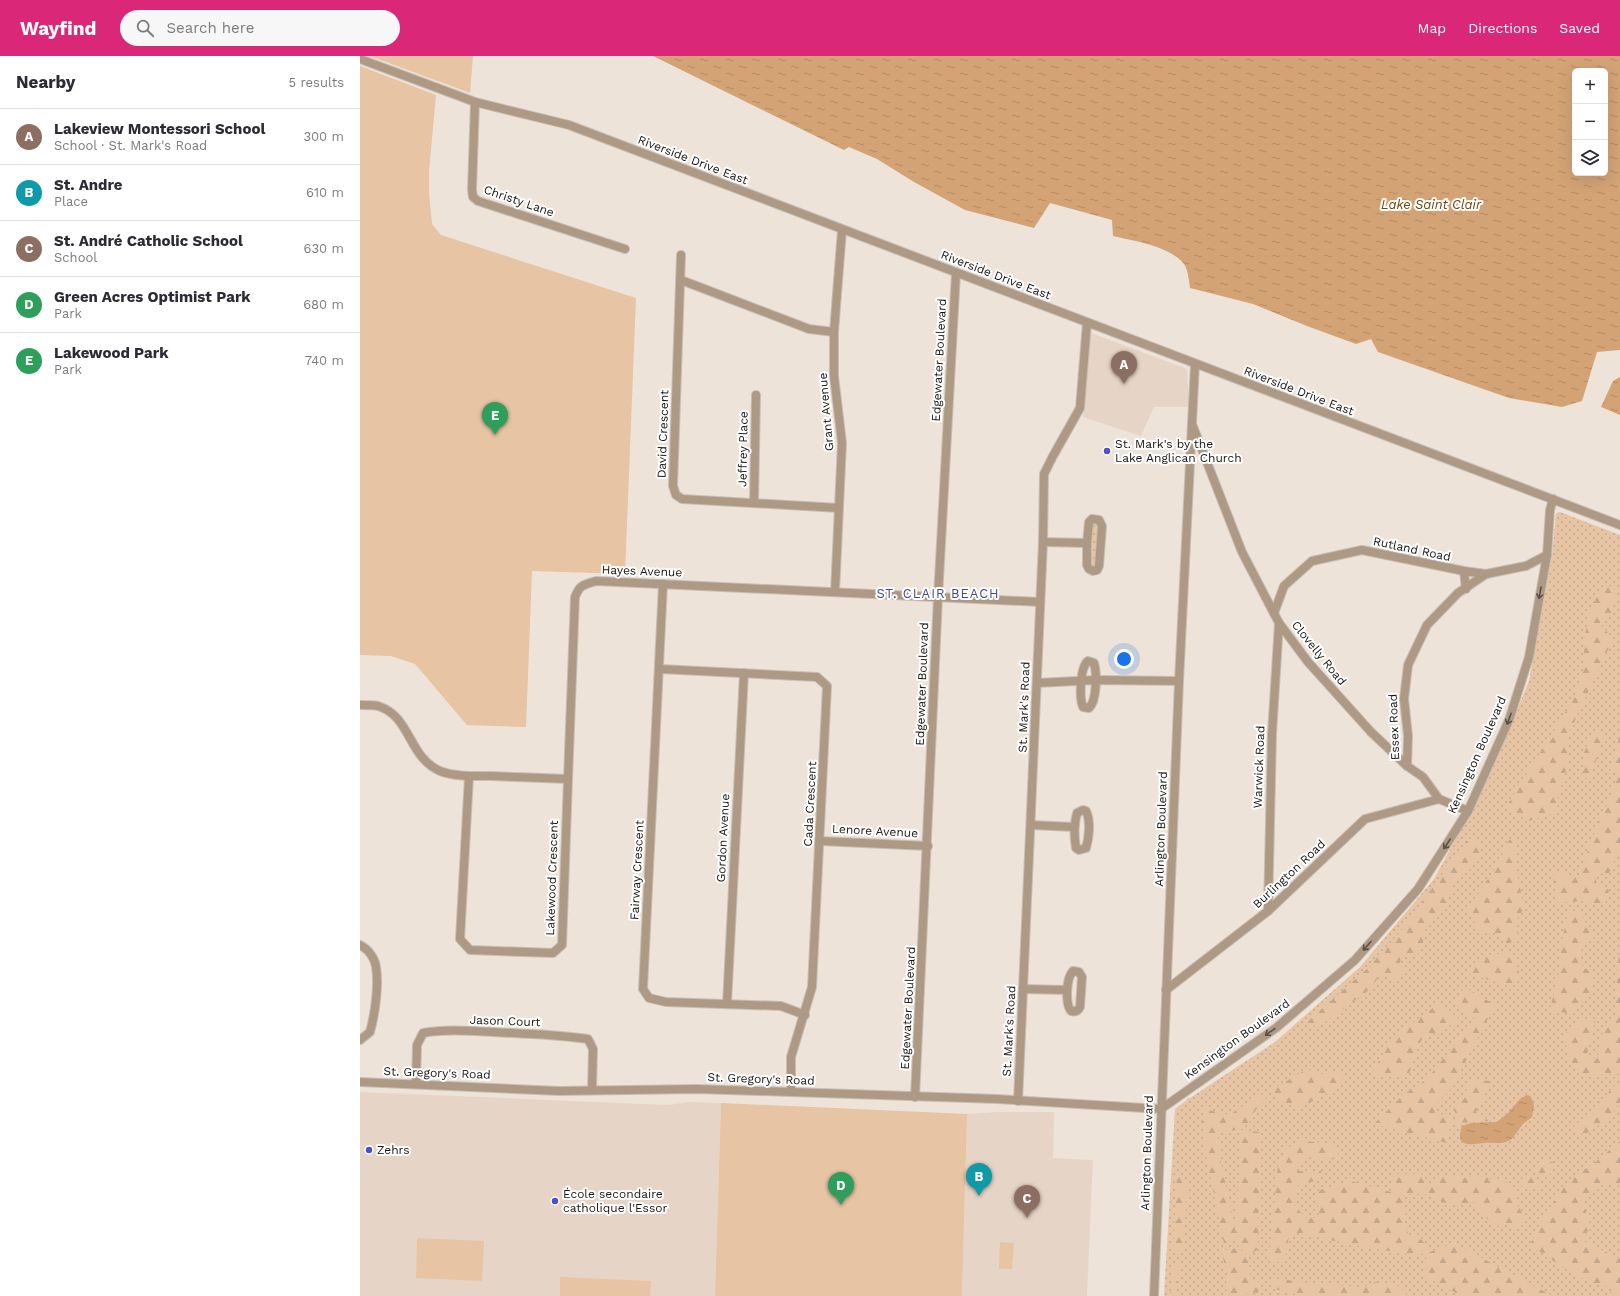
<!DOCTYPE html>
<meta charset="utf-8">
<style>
:root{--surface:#fff;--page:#f7f7f7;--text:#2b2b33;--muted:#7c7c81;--line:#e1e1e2;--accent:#db2777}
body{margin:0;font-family:"Work Sans",sans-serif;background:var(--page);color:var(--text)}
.controls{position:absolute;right:12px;top:12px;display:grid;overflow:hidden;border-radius:6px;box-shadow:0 4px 16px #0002}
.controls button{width:36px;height:36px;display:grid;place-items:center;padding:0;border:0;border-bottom:1px solid var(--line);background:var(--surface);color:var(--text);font:20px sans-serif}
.you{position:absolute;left:764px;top:603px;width:14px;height:14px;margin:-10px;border:3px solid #fff;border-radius:50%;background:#1a73e8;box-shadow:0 0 0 6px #1a73e833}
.badge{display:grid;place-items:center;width:26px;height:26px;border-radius:50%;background:var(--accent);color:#fff;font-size:13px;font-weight:700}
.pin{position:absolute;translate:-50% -33px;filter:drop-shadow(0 1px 2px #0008)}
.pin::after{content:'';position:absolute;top:21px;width:14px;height:12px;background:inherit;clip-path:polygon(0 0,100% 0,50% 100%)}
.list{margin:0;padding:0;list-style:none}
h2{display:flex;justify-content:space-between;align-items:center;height:52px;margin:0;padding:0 16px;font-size:17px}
h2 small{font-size:13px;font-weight:400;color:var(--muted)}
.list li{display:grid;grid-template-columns:26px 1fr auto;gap:12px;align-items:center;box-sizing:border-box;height:56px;padding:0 16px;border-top:1px solid var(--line)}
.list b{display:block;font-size:15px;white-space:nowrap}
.list p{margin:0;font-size:13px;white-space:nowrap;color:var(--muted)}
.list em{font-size:13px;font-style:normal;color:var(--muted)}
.icon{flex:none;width:22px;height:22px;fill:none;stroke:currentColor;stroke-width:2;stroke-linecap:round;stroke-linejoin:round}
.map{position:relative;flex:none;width:1260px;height:1240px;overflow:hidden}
header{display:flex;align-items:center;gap:24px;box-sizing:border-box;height:56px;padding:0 20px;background:var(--accent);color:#fff}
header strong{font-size:19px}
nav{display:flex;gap:22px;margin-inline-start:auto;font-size:14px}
.search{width:280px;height:36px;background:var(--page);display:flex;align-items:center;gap:10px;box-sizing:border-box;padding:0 14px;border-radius:22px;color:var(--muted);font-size:15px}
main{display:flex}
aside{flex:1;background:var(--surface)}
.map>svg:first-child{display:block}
.built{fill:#e6d5c6}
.grass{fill:url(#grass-dots)}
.forest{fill:url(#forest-firs)}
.green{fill:#e6c4a4}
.water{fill:url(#water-ripples);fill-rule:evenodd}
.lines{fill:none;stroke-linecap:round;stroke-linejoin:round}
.minor-casing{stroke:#c7beb5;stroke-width:10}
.minor{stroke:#ae9985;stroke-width:8}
.oneway{stroke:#5c5045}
.poi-dot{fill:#4a52c7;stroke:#fff;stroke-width:1.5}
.labels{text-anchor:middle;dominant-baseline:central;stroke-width:4;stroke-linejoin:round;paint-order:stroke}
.street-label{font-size:12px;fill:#181511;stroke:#fff}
.poi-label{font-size:12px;fill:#181511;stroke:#fff;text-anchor:start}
.water-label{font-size:13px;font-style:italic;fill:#70430b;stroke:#fff}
.neighbourhood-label{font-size:13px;letter-spacing:1px;fill:#414a87;stroke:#fff}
</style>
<header>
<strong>Wayfind</strong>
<div class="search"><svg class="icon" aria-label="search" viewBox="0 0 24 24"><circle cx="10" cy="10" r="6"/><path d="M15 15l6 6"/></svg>Search here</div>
<nav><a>Map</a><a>Directions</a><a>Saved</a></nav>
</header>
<main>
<aside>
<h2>Nearby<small>5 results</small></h2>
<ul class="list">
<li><span class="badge" style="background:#8d6e63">A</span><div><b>Lakeview Montessori School</b><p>School · St. Mark's Road</p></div><em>300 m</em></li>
<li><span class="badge" style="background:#0f9aa8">B</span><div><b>St. Andre</b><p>Place</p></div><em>610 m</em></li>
<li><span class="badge" style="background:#8d6e63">C</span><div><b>St. André Catholic School</b><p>School</p></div><em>630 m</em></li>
<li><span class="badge" style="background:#2e9e5b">D</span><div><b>Green Acres Optimist Park</b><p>Park</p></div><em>680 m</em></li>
<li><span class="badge" style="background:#2e9e5b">E</span><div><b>Lakewood Park</b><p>Park</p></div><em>740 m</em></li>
</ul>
</aside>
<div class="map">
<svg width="1260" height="1240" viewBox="0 0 1260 1240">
<defs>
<pattern id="grass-dots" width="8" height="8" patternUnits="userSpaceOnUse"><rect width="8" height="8" fill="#e6c4a4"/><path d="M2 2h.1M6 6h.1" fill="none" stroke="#c5a88c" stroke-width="1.8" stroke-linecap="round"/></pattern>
<pattern id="forest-firs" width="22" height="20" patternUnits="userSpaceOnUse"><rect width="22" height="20" fill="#e6c4a4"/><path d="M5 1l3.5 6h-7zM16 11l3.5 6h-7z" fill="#c5a88c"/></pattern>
<pattern id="water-ripples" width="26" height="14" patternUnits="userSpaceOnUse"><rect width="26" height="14" fill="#d3a376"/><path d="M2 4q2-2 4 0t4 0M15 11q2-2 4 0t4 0" fill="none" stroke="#b48b65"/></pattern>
</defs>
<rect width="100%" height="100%" fill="#eee3d9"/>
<g class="built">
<polygon points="731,277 827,313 829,351 794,351 781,380 723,361"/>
<polygon points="0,1036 309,1049 328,1046 361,1047 355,1240 0,1240"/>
<polygon points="637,1056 694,1056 693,1102 733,1104 727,1240 602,1240 607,1058"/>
</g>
<g class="grass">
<polygon points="1200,456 1260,479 1260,1240 804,1240 815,1053 827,1044 827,1042 830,1042 915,986 1000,911 1074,823 1124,731 1150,672 1169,625 1192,500 1196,457"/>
<polygon points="732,467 739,468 738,507 733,512 729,505"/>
</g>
<g class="forest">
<polygon points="1248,529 1256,535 1252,557 1243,561 1241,569 1253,583 1208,679 1207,711 1198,743 1197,756 1169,765 1146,751 1215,641 1224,610 1224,583 1229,559 1239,535"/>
<polygon points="1232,676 1244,676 1239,696 1229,724 1222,719 1224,697"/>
<polygon points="1260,679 1260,715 1250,715"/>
<polygon points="1258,721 1260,722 1260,793 1249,817 1236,818 1236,826 1249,834 1245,849 1220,845 1198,847 1193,815 1219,821 1229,791"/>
<polygon points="1112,782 1121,787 1120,800 1108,816 1095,823 1085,851 1063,877 1063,887 1057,901 1048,899 1040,905 1040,909 1048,914 1034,923 1019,919 1012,932 958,971 946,967 1008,912 1041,875 1108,783"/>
<polygon points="1149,784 1155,784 1155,807 1164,852 1156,865 1158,874 1158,881 1147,889 1139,877 1119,876 1108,853 1136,811"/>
<polygon points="1208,854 1218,855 1235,881 1222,891 1220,908 1234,919 1232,937 1209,957 1189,955 1198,924 1202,885"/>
<polygon points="1260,881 1260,955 1255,954"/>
<polygon points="1152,895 1161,922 1152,931 1106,917 1129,900"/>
<polygon points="1105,931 1135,949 1092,1032 1073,1052 1091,1065 1087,1087 1014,1068 1043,1039 1067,1023 1115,963 1094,945"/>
<polygon points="1078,948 1101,964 1062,983 1053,1003 1049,1019 1011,1019 1031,983"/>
<polygon points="1257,961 1260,962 1260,1018 1221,1019 1209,1004 1204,978 1224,964 1235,965 1227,999 1237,1003 1243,976"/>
<polygon points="947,1013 961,1018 977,1015 983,1022 975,1032 953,1045 938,1051 919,1047 911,1034"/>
<polygon points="1113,1024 1131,1025 1116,1056 1129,1065 1097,1067 1094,1052"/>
<polygon points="1255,1029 1260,1030 1260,1048 1244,1066 1224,1079 1212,1073 1221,1063 1233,1059 1236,1050"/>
<polygon points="902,1038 907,1041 891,1060 889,1068 869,1076 859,1071 858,1085 861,1107 876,1177 881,1074 900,1076 898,1193 888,1201 876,1187 876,1182 864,1188 846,1099 842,1063 845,1053 869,1059"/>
<path d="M938 1085 972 1087 980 1101 966 1105 947 1101 941 1104 936 1115H961V1124L939 1128 933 1148 946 1162H959L957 1135 991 1125 1031 1136 1032 1118H1062L1065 1126 1074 1129 1077 1123 1086 1120 1131 1121 1128 1125 1143 1124 1157 1133C1152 1149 1159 1147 1163 1160 1163 1163 1162 1167 1162 1170L1155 1173 1152 1167 1138 1170 1123 1160 1113 1145 1103 1149 1085 1147 1065 1138H1048L1041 1148 1046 1157 1042 1163 1049 1179 1062 1184 1068 1194 1059 1200 993 1189 938 1177 929 1180 925 1203 908 1210 918 1109 926 1093Z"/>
<polygon points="1260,1085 1260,1130 1245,1127 1223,1146 1230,1168 1224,1185 1260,1203 1260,1240 1246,1240 1254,1233 1217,1221 1170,1189 1185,1159 1209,1124 1237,1105"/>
<polygon points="1183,1103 1195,1107 1188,1122 1175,1114"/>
<polygon points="817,1118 820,1119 828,1127 823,1191 815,1198 813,1195"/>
<polygon points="1164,1119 1173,1121 1181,1127 1177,1132 1162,1131 1160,1126"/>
<polygon points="1094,1187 1193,1240 1102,1240 1063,1220 1067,1197"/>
<path d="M872 1192C889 1197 891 1207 890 1223L900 1226 898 1237 886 1236 887 1240H871L864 1231 867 1216 861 1195Z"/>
<polygon points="813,1209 822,1209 817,1222 817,1240 810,1240"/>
<polygon points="914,1222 965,1229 1005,1231 1014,1226 1039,1230 1047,1239 943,1240 910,1232"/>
</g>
<g class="green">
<polygon points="10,0 113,0 110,37"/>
<polygon points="0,10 76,39 69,115 69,137 72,168 81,179 276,242 265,518 172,515 166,671 107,669 55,608 31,600 0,599"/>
<polygon points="361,1047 607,1058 602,1240 355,1240"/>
<polygon points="57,1182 124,1185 122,1225 56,1222"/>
<polygon points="640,1186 654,1187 652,1213 639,1213"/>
<polygon points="200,1221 291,1225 290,1240 200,1240"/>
</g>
<g class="water">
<path d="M293 0H1260V294L1237 296 1222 345 1202 351 1149 342 1018 296 1011 283 996 288 947 270 893 248 830 232C829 225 828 213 824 208 810 190 774 185 753 180L752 164 690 147 674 172 605 154 554 126 517 103 489 91 484 94ZM1215 15H1245V117H1215Z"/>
<polygon points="1260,321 1260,359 1241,351 1253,325"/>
<path d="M1167 1039 1170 1040 1173 1045 1174 1050 1172 1061C1169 1064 1164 1066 1162 1069 1158 1074 1155 1081 1150 1084 1142 1089 1134 1086 1125 1087 1111 1088 1094 1093 1102 1070L1111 1067 1137 1066 1148 1057 1160 1043Z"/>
</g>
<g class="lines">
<defs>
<g id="minor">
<polyline points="0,3 115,46 209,69 1260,469"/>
<polyline points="115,46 112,134 113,141 118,145 265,193"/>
<polyline points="321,199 313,430 316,439 322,443 479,452"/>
<polyline points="321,224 449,273 474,276"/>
<polyline points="832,368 882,496 919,567 948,606 1011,676 1047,710 1063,721 1079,743 1108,755"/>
<polyline points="394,447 396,339"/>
<polygon points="732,463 739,464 742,470 739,510 737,514 733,515 729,513 727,509 727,487 729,466"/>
<polyline points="683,486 727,487"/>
<polyline points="1104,515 1106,533"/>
<polyline points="303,528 283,933 289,942 306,946 421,950 445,959"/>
<polyline points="475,536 482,387 474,320 474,276 482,174"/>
<polyline points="914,557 924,530 952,505 1002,494 1104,515 1126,518 1166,510 1187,499"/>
<path d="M728 605 734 607C737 617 737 645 729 652L723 651C719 642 720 611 728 605Z"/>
<polyline points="300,613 457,621 467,630 452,931 431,1001 431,1036"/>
<polyline points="677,627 736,624 819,625"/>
<path d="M0 649C6 649 13 649 18 650 51 660 48 701 80 715 95 721 115 720 131 720 157 721 182 722 208 723L215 541C220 528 224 529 236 525L680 546"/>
<polyline points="1047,710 1048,680 1044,643 1048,609 1067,569 1098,537 1126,518"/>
<polyline points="109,720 100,883 110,894 193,897 202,889 208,723"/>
<path d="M723 754 726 755C731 765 729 782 726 792L719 794 716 792C714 781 714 768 717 757Z"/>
<polyline points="671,769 714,771"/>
<polyline points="460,785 568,790"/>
<polyline points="908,855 912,678 919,567"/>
<path d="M0 889C8 893 15 902 16 911 19 929 15 958 10 976L0 984"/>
<path d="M713 915 719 916 722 921 720 951C718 955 715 956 711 955 705 948 706 922 713 915Z"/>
<polyline points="663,933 707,934"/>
<polyline points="806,934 908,855 1005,763 1079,743"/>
<polyline points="367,948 384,617"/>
<polyline points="0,1026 199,1035 337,1033 431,1036 637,1043 801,1053"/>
<path d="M56 1028 57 989 63 977C86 973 110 975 133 976 165 978 197 978 228 983L233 993 232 1034"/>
<polyline points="555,1041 578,541 596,217"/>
<polyline points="658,1045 683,486 684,418 693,400 720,352 727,267"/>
<polyline points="801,1053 916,972 995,904 1058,833 1108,755 1149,664 1169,601 1187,499 1190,454 1193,443"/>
<polyline points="794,1240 819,625 835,308"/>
</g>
</defs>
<use href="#minor" class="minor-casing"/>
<use href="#minor" class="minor"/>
</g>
<defs><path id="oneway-shaft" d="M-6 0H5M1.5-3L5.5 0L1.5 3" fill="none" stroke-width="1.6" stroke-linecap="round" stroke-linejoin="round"/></defs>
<g class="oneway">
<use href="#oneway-shaft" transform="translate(1180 537) rotate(100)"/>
<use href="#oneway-shaft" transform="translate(1149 663) rotate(110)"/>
<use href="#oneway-shaft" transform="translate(1087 788) rotate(123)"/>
<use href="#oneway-shaft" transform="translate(1007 890) rotate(132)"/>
<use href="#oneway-shaft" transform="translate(910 976) rotate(145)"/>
</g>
<g class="poi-dot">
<circle cx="747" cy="395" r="4"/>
<circle cx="9" cy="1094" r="4"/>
<circle cx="195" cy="1145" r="4"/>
</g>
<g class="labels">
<g class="street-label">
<text transform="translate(333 104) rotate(21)">Riverside Drive East</text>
<text transform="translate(159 145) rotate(19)">Christy Lane</text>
<text transform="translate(636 219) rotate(21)">Riverside Drive East</text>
<text transform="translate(579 304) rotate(-87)">Edgewater Boulevard</text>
<text transform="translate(939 335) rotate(21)">Riverside Drive East</text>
<text transform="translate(466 356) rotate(-95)">Grant Avenue</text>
<text transform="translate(303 378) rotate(-88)">David Crescent</text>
<text transform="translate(383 393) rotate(-89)">Jeffrey Place</text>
<text transform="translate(1052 493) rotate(12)">Rutland Road</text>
<text transform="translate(282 515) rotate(2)">Hayes Avenue</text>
<text transform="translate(959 597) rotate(51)">Clovelly Road</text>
<text transform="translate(562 628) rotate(-88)">Edgewater Boulevard</text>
<text transform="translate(664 651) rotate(-88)">St. Mark's Road</text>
<text transform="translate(1034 671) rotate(-92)">Essex Road</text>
<text transform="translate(1117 699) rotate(-66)">Kensington Boulevard</text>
<text transform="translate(899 711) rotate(-88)">Warwick Road</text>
<text transform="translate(450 748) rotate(-87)">Cada Crescent</text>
<text transform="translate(801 773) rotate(-88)">Arlington Boulevard</text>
<text transform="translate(515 775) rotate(3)">Lenore Avenue</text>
<text transform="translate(363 782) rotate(-87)">Gordon Avenue</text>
<text transform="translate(277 814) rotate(-87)">Fairway Crescent</text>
<text transform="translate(929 818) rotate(-43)">Burlington Road</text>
<text transform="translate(192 822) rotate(-88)">Lakewood Crescent</text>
<text transform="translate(548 952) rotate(-87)">Edgewater Boulevard</text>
<text transform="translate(145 965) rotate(2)">Jason Court</text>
<text transform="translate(649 975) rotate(-87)">St. Mark's Road</text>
<text transform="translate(877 983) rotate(-36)">Kensington Boulevard</text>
<text transform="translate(77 1017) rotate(2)">St. Gregory's Road</text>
<text transform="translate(401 1023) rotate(2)">St. Gregory's Road</text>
<text transform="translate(787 1097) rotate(-88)">Arlington Boulevard</text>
</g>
<g class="poi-label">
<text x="755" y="388">St. Mark's by the<tspan x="755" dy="14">Lake Anglican Church</tspan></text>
<text x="17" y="1094">Zehrs</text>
<text x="203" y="1138">École secondaire<tspan x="203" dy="14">catholique l'Essor</tspan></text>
</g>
<g class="water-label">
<text x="1071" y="148">Lake Saint Clair</text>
</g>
<g class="neighbourhood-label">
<text x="578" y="537">ST. CLAIR BEACH</text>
</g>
</g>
</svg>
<div class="controls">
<button>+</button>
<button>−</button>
<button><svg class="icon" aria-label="layers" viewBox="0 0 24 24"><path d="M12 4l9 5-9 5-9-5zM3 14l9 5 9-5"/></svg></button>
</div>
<div class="you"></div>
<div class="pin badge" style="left:764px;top:328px;background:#8d6e63">A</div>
<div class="pin badge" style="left:619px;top:1140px;background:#0f9aa8">B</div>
<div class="pin badge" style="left:667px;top:1162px;background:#8d6e63">C</div>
<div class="pin badge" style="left:481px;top:1149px;background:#2e9e5b">D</div>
<div class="pin badge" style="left:135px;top:379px;background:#2e9e5b">E</div>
</div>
</main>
